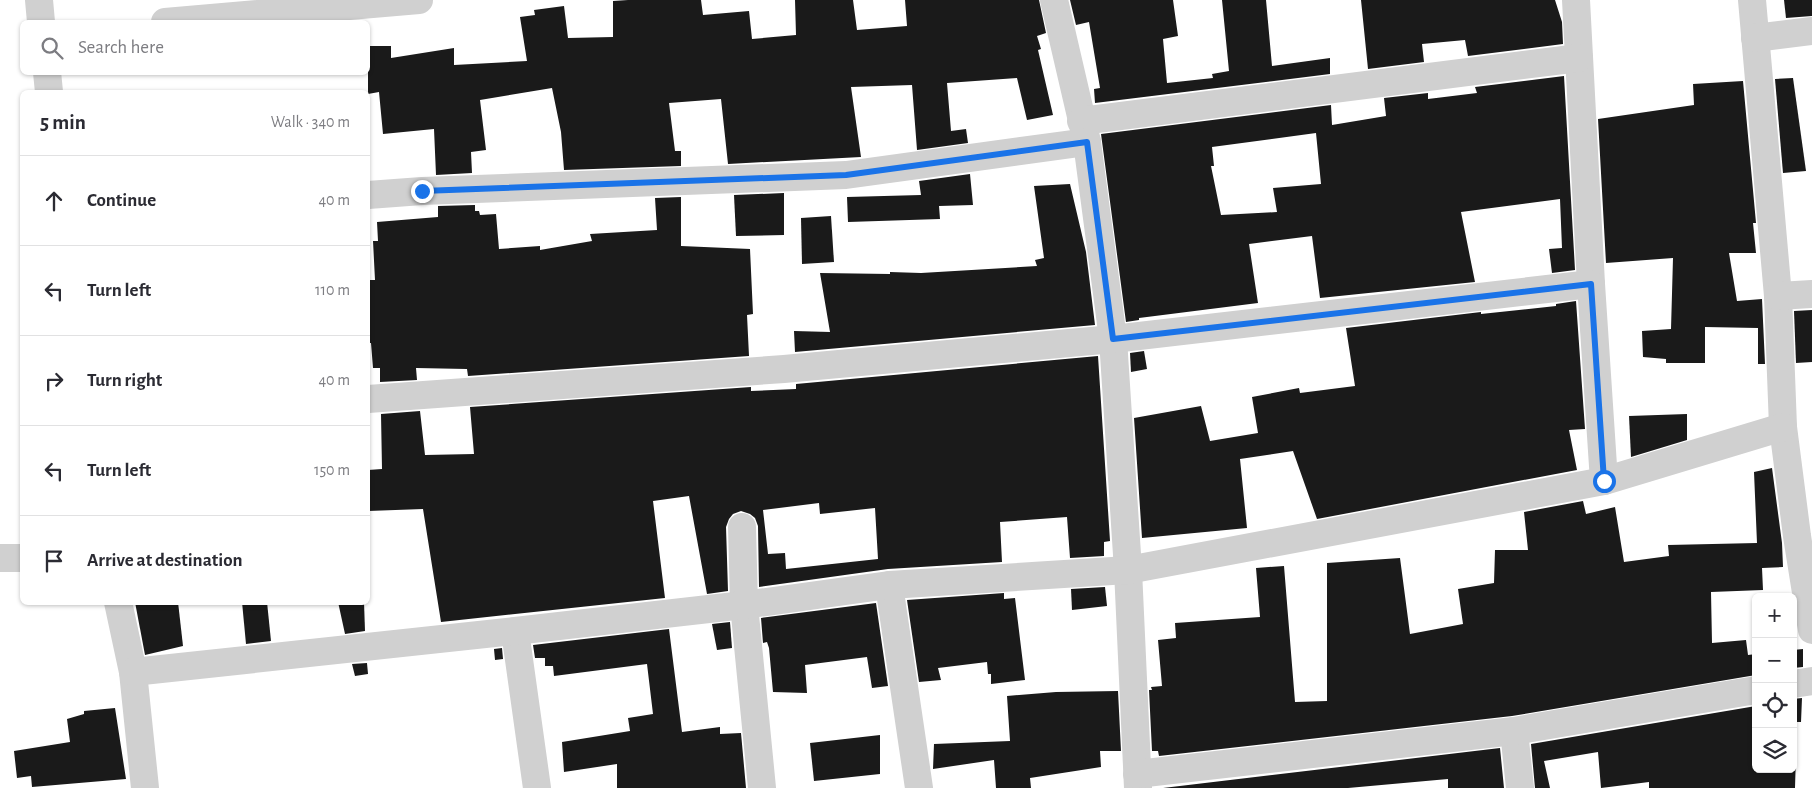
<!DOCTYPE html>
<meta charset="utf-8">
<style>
:root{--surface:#fff;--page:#f7f7f7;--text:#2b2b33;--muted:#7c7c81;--line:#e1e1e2}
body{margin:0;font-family:"Alegreya Sans",sans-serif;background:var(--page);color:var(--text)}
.controls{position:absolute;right:15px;bottom:15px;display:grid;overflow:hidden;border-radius:8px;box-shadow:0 1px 4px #0004}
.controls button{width:45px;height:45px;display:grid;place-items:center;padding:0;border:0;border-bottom:1px solid var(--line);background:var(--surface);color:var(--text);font:25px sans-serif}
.stop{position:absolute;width:15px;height:15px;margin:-11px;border:4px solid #1a73e8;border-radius:50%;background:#fff}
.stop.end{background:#1a73e8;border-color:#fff;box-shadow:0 1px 5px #0008}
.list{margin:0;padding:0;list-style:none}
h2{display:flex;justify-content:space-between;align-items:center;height:65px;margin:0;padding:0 20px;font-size:21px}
h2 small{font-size:16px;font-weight:400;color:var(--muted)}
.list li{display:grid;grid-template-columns:32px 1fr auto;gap:15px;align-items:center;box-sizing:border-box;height:90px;padding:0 20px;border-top:1px solid var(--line)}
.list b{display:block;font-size:19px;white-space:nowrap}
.list em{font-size:16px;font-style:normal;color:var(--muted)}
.icon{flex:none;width:28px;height:28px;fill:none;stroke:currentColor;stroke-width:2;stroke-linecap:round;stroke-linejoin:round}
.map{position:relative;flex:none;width:1812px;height:788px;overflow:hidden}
.search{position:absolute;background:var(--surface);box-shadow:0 1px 4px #0004;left:20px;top:20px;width:350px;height:55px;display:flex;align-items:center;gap:12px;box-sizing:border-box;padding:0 18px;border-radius:8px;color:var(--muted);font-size:19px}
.panel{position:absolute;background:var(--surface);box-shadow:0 1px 4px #0004;left:20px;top:90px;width:350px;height:515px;border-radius:8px}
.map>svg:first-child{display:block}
.building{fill:#1a1a1a;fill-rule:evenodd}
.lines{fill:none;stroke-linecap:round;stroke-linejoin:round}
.minor{stroke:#d0d0d0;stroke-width:28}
.route{stroke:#1a73e8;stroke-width:6}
</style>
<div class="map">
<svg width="1812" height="788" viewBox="0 0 1812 788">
<rect width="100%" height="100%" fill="#fff"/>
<g class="building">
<polygon points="628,0 701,0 703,15 749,11 752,39 796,35 795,0 853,0 857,30 907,26 905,0 1039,0 1046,33 1037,36 1041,49 1038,50 1053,115 1027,120 1017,78 947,83 951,131 966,129 968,143 917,150 912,85 851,87 861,157 728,164 721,99 669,103 675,151 681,151 681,166 564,170 561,132 552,88 480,100 486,150 471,152 472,173 436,175 434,129 383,134 379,92 368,94 368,46 391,46 391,58 454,48 454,65 527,61 520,17 535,15 534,10 564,6 568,38 613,37 613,1"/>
<polygon points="1070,0 1173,0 1178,36 1163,39 1167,83 1213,78 1212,74 1229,71 1222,0 1266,0 1272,66 1330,58 1330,74 1095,103 1094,89 1100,88 1089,22 1076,25"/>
<polygon points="1361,0 1555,0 1562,22 1563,44 1468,56 1465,40 1422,44 1424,62 1368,69"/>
<polygon points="1784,0 1812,0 1812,16 1786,18"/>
<path d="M1564 76 1575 270 1552 273 1549 249 1562 248 1560 199 1461 212 1475 282 1320 298 1312 236 1249 244 1258 303 1139 318V320L1126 322 1101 134 1331 105 1332 125 1386 116 1384 98 1428 93V99L1477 93 1475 87ZM1316 133 1321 184 1273 188 1277 212 1221 215 1211 166H1214L1212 147Z"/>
<polygon points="1793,78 1806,171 1783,173 1775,79"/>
<polygon points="1743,81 1756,223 1753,223 1756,253 1729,253 1737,301 1762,299 1765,364 1758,364 1758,328 1705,327 1705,363 1666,363 1666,359 1643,357 1642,331 1671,329 1673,258 1606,263 1598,119 1694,105 1693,84"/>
<polygon points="970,174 973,205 939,206 940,219 848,222 847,197 921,195 919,181"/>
<polygon points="1070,184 1086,252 1095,325 795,352 794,331 830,332 820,273 890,274 890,272 921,273 1037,266 1035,260 1044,258 1034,186"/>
<polygon points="784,193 784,235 736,236 734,195"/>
<polygon points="681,197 681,246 750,249 753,314 747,315 749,356 468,376 467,369 416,368 417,380 380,382 380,368 373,368 371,343 368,343 368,280 375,280 373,241 378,241 377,222 438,217 438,206 475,205 475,211 479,211 480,215 496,214 499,249 540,246 540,250 592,241 590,234 657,230 655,198"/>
<polygon points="831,216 834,262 802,264 801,218"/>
<polygon points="1576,301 1585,429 1569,430 1577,470 1317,519 1293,451 1240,459 1247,528 1142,538 1134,418 1201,406 1210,441 1258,433 1252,397 1299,388 1300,393 1355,386 1346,328 1481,312 1481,314 1556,306 1556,304"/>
<polygon points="1812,310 1812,362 1796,363 1794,311"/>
<polygon points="1144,351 1147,369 1131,372 1130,353"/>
<path d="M1098 356 1110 541 1104 542V556L1070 558 1067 517 1000 522 1002 562 888 569 759 587 758 526 755 518 750 514 741 511 733 514 729 519 726 527 728 591 707 594 689 496 653 501 665 598 441 622 423 509 368 511V470L382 469 381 414 420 411 425 455 474 454 470 407 751 387V391L796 389V384ZM819 503 820 514 875 508 878 559 786 569 785 553 768 554 763 510Z"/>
<polygon points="1687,414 1687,440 1631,457 1629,416"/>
<polygon points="1772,468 1782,543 1783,567 1762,568 1763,590 1711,592 1712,643 1746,640 1748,655 1756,654 1756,675 1512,716 1159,756 1158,751 1152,751 1149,690 1152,690 1151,687 1162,686 1158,640 1176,638 1175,623 1260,617 1256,568 1284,566 1295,702 1327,701 1327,563 1400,558 1410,634 1463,624 1458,589 1494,583 1495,550 1528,550 1524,512 1583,501 1586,514 1615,507 1624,562 1669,556 1668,545 1757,543 1754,472"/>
<polygon points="1105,587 1107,606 1072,610 1071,589"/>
<polygon points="1004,593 1004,599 1015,598 1025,680 991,684 991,674 988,674 987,662 938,668 941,680 919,682 907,600"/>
<polygon points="135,602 178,602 183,646 145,655"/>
<polygon points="242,602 267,602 271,641 246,644"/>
<polygon points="338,602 364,602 365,631 345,634"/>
<polygon points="876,603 888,686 872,688 867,657 805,665 807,693 773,692 769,648 767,642 763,643 761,618"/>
<polygon points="730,622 732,648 717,650 712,624"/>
<polygon points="669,629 682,732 720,727 720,734 741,733 746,788 617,788 617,764 564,772 562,742 630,731 628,718 653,714 647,664 554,676 553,666 545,666 545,658 535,658 533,645"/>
<polygon points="502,648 503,659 495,660 494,649"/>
<polygon points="1803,649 1803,667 1793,668 1793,650"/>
<polygon points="367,663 368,674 355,676 352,664"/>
<polygon points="1118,691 1121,751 1100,751 1101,767 1030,778 1031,788 996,788 994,760 933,769 934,744 1010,741 1007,696 1056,692"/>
<polygon points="1802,698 1801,722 1797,722 1795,788 1649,788 1649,782 1601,788 1598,752 1544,761 1550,788 1535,788 1531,744 1756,706 1756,769 1793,769 1793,699"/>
<polygon points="115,708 126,779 32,787 31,776 17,778 14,751 70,742 67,719 84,714 84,711"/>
<polygon points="880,735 880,774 814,781 810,743"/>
<polygon points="1500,748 1504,788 1448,788 1448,779 1348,788 1163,788"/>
</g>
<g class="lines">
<g class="minor">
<polyline points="39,0 41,22"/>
<polyline points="1054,0 1087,142 1113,339 1128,570 1138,788"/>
<polyline points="1576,0 1591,284 1604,481"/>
<polyline points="1752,0 1778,296 1783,427 1797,536 1812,630"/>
<polyline points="165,22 419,0"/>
<polyline points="1755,38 1812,31"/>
<polyline points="47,72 49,92"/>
<polyline points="1081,121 1579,58"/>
<polyline points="368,195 422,191 846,175 1087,142"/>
<polyline points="1778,296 1812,294"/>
<polyline points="368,399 784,369 1113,339 1591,284"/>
<polyline points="742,527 744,605 762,788"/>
<polyline points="0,558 22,558"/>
<polyline points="889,585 919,788"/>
<polyline points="118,602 133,672 145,788"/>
<polyline points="515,631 537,788"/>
<polyline points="133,672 515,631 744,605 889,585 1128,570 1604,481 1783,427"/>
<polyline points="1793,684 1812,681"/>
<polyline points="1514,731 1520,788"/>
<polyline points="1137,774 1514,731 1756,690"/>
</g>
</g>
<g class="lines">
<polyline class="route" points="422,191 846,175 1087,142 1113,339 1591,284 1604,481"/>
</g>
</svg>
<div class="controls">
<button>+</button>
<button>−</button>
<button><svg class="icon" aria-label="locate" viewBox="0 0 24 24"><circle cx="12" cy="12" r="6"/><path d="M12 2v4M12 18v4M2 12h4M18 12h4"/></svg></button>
<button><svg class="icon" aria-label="layers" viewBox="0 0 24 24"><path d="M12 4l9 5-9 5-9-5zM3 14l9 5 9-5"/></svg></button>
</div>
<div class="stop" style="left:1604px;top:481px"></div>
<div class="stop end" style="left:422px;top:191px"></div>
<div class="search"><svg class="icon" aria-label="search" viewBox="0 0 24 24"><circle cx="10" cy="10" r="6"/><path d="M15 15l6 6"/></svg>Search here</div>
<section class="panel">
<h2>5 min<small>Walk · 340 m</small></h2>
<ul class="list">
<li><svg class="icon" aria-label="ahead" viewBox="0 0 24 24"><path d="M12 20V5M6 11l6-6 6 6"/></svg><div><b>Continue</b></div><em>40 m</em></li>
<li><svg class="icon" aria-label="left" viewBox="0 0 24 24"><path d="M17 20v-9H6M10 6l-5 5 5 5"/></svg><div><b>Turn left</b></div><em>110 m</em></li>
<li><svg class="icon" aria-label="right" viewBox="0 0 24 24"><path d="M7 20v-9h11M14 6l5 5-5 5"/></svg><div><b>Turn right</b></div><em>40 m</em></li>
<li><svg class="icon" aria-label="left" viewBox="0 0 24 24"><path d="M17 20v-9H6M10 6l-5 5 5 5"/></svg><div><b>Turn left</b></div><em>150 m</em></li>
<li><svg class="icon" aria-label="arrive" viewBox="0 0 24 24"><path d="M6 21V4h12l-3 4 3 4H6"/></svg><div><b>Arrive at destination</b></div></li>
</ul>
</section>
</div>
